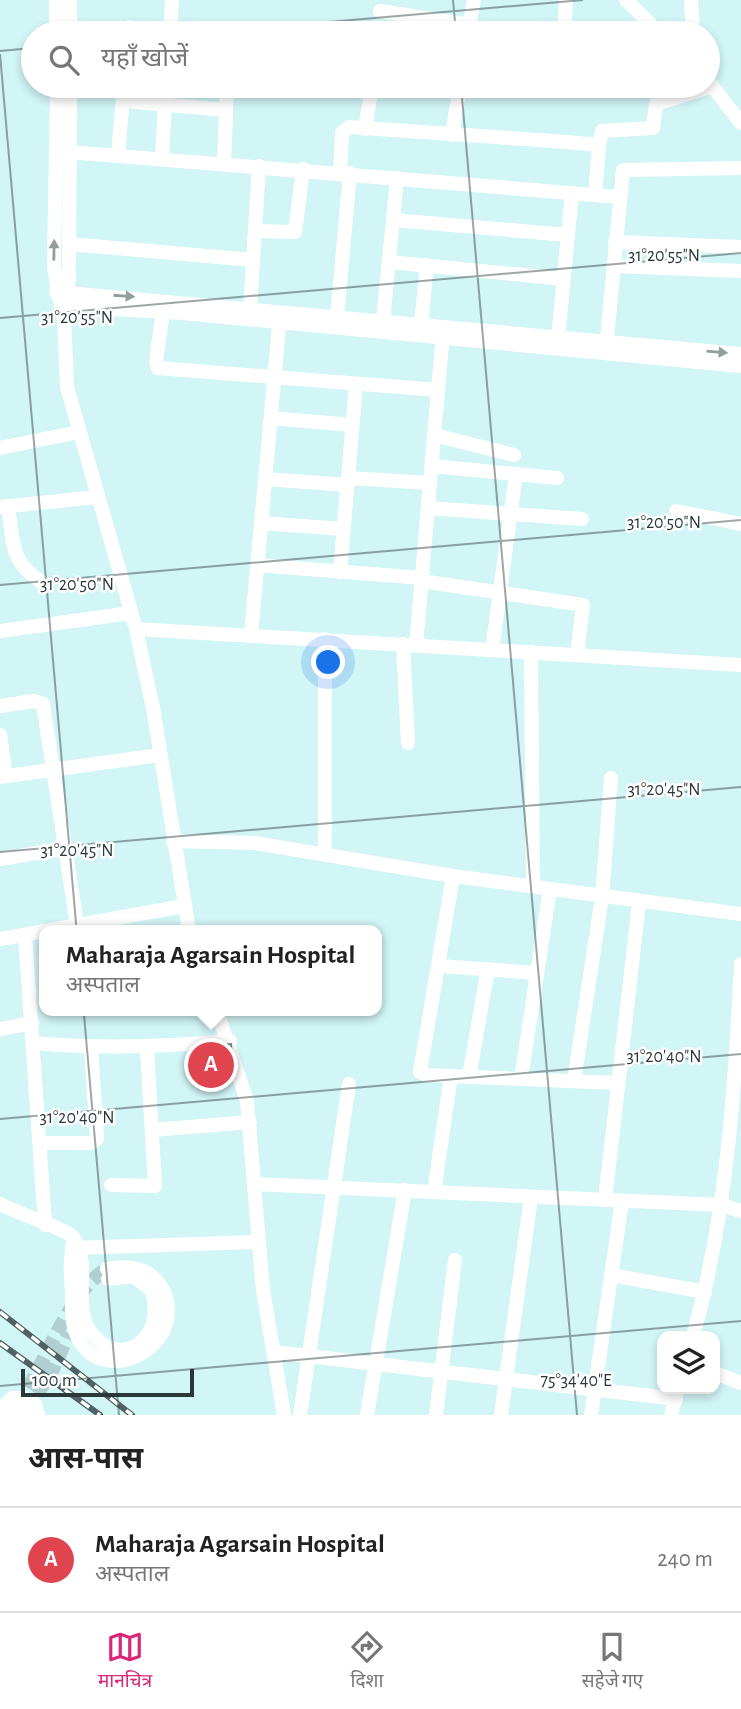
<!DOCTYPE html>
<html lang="hi">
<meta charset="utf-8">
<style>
:root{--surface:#fff;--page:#f2f2f2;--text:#222;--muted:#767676;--line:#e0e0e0;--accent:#db2777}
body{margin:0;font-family:"Alegreya Sans","Noto Sans Devanagari",sans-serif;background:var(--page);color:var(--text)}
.controls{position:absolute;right:21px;bottom:21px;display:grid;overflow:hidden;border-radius:14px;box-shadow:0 4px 10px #0003}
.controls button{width:63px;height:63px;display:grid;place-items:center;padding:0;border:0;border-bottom:2px solid var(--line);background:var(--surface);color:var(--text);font:35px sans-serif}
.scale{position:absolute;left:21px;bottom:18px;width:173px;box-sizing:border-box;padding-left:7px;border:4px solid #2b3839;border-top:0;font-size:19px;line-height:24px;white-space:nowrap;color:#2b3839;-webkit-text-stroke:5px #fff;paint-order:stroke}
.you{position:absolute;left:329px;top:663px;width:24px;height:24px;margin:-18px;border:5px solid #fff;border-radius:50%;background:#1a73e8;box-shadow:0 0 0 10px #1a73e833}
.badge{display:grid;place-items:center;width:46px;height:46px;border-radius:50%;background:var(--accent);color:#fff;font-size:23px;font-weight:700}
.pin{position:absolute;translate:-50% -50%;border:4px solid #fff;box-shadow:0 2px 7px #0006}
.popup{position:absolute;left:39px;top:925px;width:343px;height:91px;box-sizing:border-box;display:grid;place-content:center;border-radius:14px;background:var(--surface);filter:drop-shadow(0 2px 5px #0005);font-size:23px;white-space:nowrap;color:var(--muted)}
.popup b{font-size:26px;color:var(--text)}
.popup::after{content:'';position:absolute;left:50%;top:100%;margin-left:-14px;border:14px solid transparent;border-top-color:var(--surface)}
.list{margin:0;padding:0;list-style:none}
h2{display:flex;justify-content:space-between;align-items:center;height:91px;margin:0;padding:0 28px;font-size:30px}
h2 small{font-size:23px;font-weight:400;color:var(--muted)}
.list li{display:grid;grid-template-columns:46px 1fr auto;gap:21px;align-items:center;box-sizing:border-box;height:105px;padding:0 28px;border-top:2px solid var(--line)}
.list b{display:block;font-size:26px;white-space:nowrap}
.list p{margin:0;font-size:23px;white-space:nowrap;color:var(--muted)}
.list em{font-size:23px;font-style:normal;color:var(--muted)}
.icon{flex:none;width:38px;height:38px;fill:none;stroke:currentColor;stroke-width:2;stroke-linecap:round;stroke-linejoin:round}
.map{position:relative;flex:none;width:741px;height:1415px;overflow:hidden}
.search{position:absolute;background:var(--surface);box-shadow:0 4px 10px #0003;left:21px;right:21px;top:21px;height:77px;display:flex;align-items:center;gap:18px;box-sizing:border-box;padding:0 24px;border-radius:38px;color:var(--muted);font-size:26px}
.sheet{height:196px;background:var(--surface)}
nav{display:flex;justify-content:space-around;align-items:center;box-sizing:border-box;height:98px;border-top:2px solid var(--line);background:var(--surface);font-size:19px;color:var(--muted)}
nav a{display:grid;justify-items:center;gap:4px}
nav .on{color:var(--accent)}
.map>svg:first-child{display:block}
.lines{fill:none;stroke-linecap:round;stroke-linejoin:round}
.minor-tunnel{stroke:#b1cfd0;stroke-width:14;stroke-dasharray:14 7;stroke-linecap:butt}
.minor{stroke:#fff;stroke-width:14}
.rail-casing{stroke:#4f6162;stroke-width:6}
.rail{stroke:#fff;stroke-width:3.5;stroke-dasharray:10;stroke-linecap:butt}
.wall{fill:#8facad}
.shaded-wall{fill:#748c8d}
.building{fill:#a6c8c9;stroke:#748c8d;stroke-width:2}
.oneway{fill:#959c9c}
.ticks{fill:none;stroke:#2b3839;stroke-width:2;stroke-opacity:0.45}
.ticks-label{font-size:18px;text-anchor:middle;fill:#2b3839;stroke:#fff;stroke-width:5;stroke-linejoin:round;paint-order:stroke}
</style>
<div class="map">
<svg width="741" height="1415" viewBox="0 0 741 1415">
<rect width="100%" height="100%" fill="#d2f5f6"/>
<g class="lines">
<g class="minor-tunnel">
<path d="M17 1406C44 1367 69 1290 107 1269"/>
<polyline points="26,1412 53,1369 69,1333"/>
</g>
<g class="minor">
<polyline points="56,0 56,33"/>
<polyline points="626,0 660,33"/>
<polyline points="691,0 693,33"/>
<polyline points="380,11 470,25"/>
<polyline points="468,32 474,0"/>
<polyline points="70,33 70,0"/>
<polyline points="128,33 129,27"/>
<polyline points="170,33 172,0"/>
<polyline points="564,33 566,0"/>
<polyline points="708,81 741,123"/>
<polyline points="57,86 54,266 59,299"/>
<polyline points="70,86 69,278 64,317 67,387 136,629 153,708 189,930"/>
<polyline points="123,101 226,110"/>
<polyline points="365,129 372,86"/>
<polyline points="452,135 460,86"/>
<polyline points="599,145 602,131 653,128 656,104 713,86"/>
<polyline points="57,151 619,197"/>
<polyline points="118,154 124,86"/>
<polyline points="162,158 166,86"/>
<polyline points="224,163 227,86"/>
<polyline points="340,173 342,133 349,127 567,142 599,145 595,195"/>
<polyline points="393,220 568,235"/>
<polyline points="255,231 295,232 303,169"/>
<polyline points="615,242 741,247"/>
<polyline points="69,244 253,260"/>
<polyline points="389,262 564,279"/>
<polyline points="613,266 741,271"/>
<polyline points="56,292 741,354"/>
<polyline points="61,306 183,313 741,366"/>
<polyline points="250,308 259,166"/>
<polyline points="163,312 156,361 158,368 438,390"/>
<polyline points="337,317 350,173"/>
<polyline points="383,321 397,178"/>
<polyline points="421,325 427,265"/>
<polyline points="558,338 572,193"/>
<polyline points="606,349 623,170 741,168"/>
<polyline points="271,418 352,425"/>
<polyline points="434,435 514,455"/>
<polyline points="0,448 79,432"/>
<polyline points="432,466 557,478"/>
<polyline points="348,478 430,483"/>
<polyline points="265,479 348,485"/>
<path d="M8 506C14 546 9 562 46 585"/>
<polyline points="0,507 98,497"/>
<polyline points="428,508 582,519"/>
<polyline points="676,511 741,524"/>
<polyline points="261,523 344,529"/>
<polyline points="257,565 422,578"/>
<polyline points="340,572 356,384"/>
<polyline points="421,581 583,605 577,655"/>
<polyline points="136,629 741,665"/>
<polyline points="0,631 131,613"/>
<polyline points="251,635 280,315"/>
<polyline points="325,639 325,854"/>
<polyline points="403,644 408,743"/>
<polyline points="416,645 443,332"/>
<polyline points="492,650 516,474"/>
<polyline points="531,652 533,886"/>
<polyline points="0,706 34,701 43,704 77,925"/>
<polyline points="0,735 6,776"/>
<polyline points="0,777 160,755"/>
<polyline points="173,841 254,843 453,876 741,914"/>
<polyline points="0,859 66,848"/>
<polyline points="453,876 420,1072 426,1075 618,1083"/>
<polyline points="50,930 184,906"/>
<polyline points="25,935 45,1225"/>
<polyline points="0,939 45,931"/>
<polyline points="439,966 537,973"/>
<polyline points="217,1011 247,1101 263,1290 284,1415"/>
<polyline points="0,1029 32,1023"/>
<path d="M33 1043C100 1049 163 1047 230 1041"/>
<polyline points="469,1077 488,969"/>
<polyline points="521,1079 550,889"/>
<polyline points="574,1081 602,897 611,778"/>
<polyline points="152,1130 250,1122"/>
<polyline points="41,1143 91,1143 97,1139 91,1048"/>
<polyline points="254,1184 722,1205 741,1211"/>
<polyline points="111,1185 155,1186 147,1049"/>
<polyline points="434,1192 451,1076"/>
<polyline points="605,1200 639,903"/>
<path d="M0 1204C14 1212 66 1229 73 1237 93 1266 70 1308 93 1335 122 1370 168 1338 151 1289L133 1276 108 1279"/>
<path d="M74 1240C69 1258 71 1275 72 1293 72 1307 71 1323 77 1336 104 1393 195 1342 160 1285 148 1267 126 1265 107 1269"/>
<polyline points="72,1248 258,1242"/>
<polyline points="611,1275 705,1292"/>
<path d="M693 1336C727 1215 735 1090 741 964"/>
<polyline points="274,1352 676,1399"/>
<polyline points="715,1373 741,1383"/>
<polyline points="0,1410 12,1398 25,1398 35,1404 38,1415"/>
<polyline points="9,1415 17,1406"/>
<polyline points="24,1415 26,1412"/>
<polyline points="300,1415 349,1084"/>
<polyline points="367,1415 405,1190"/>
<polyline points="436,1415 455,1260"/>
<polyline points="501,1415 531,1197"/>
<polyline points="591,1415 622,1201"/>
<polyline points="671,1415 678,1389"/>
</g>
<defs>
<g id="rail">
<polyline points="0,1312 132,1415"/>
<polyline points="0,1343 100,1415"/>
</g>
</defs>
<use href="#rail" class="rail-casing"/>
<use href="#rail" class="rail"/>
</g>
<polygon class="wall" points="204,1046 228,1085 201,1087 199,1053"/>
<polygon class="shaded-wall" points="233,1077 228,1085 201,1087 206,1079"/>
<polygon class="building" points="231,1044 233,1077 206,1079 204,1046"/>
<defs><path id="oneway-solid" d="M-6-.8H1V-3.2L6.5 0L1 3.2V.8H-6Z" transform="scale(1.75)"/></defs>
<g class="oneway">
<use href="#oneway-solid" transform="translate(54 250) rotate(-89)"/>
<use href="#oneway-solid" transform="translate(124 296) rotate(4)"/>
<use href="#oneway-solid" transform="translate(717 352) rotate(5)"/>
</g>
<path class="ticks" d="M453 0 456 33M203 33 583 0M0 51 33 48M0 54 119 1415M461 86 577 1415M0 318 741 253M0 585 741 520M0 852 741 787M0 1119 741 1054M0 1386 741 1321"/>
<g class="ticks-label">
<text x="664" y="261">31°20'55"N</text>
<text x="77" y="323">31°20'55"N</text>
<text x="664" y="528">31°20'50"N</text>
<text x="77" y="590">31°20'50"N</text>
<text x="664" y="795">31°20'45"N</text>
<text x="77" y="856">31°20'45"N</text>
<text x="664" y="1062">31°20'40"N</text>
<text x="77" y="1123">31°20'40"N</text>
<text x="576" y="1386">75°34'40"E</text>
</g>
</svg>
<div class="controls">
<button><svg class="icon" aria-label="layers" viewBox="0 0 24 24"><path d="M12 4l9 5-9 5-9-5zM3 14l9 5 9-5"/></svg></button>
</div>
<div class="scale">100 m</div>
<div class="you"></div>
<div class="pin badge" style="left:211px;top:1065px;background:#e0444e">A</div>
<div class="popup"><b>Maharaja Agarsain Hospital</b>अस्पताल</div>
<div class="search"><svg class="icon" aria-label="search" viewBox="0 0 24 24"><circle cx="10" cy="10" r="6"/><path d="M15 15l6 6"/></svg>यहाँ खोजें</div>
</div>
<section class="sheet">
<h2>आस-पास<small></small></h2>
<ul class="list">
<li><span class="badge" style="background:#e0444e">A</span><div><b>Maharaja Agarsain Hospital</b><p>अस्पताल</p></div><em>240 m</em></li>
</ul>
</section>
<nav>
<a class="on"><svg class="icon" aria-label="map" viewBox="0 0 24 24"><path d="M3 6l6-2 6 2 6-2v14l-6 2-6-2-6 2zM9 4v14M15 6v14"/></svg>मानचित्र</a>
<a><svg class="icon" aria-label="directions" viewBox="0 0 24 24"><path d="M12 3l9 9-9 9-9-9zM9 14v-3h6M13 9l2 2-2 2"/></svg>दिशा</a>
<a><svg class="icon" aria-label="saved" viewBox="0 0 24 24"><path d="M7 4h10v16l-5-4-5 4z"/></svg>सहेजे गए</a>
</nav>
